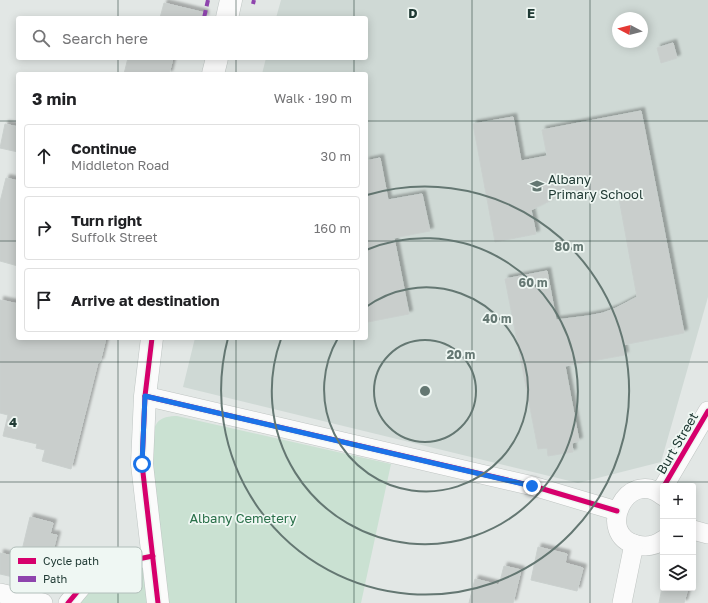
<!DOCTYPE html>
<meta charset="utf-8">
<style>
:root{--surface:#fff;--page:#f6f6f6;--text:#202124;--muted:#757577;--line:#e0e0e0}
body{margin:0;font-family:"Golos Text",sans-serif;background:var(--page);color:var(--text)}
.controls{position:absolute;right:12px;bottom:12px;display:grid;overflow:hidden;border-radius:4px;box-shadow:0 2px 10px #0003}
.controls button{width:36px;height:36px;display:grid;place-items:center;padding:0;border:0;border-bottom:1px solid var(--line);background:var(--surface);color:var(--text);font:20px sans-serif}
.compass{position:absolute;left:612px;top:12px;width:36px;height:36px;border-radius:50%;background:var(--surface);box-shadow:0 2px 10px #0003;rotate:277deg}
.stop{position:absolute;width:12px;height:12px;margin:-9px;border:3px solid #1a73e8;border-radius:50%;background:#fff}
.stop.end{background:#1a73e8;border-color:#fff;box-shadow:0 1px 4px #0008}
.list{margin:0;padding:0;list-style:none}
h2{display:flex;justify-content:space-between;align-items:center;height:52px;margin:0;padding:0 16px;font-size:17px}
h2 small{font-size:13px;font-weight:400;color:var(--muted)}
.list li{display:grid;grid-template-columns:26px 1fr auto;gap:12px;align-items:center;box-sizing:border-box;height:64px;margin:0 8px 8px;padding:0 8px;border:1px solid var(--line);border-radius:4px}
.list b{display:block;font-size:15px;white-space:nowrap}
.list p{margin:0;font-size:13px;white-space:nowrap;color:var(--muted)}
.list em{font-size:13px;font-style:normal;color:var(--muted)}
.icon{flex:none;width:22px;height:22px;fill:none;stroke:currentColor;stroke-width:2;stroke-linecap:round;stroke-linejoin:round}
.map{position:relative;flex:none;width:708px;height:603px;overflow:hidden}
.search{position:absolute;background:var(--surface);box-shadow:0 2px 10px #0003;left:16px;top:16px;width:352px;height:44px;display:flex;align-items:center;gap:10px;box-sizing:border-box;padding:0 14px;border-radius:4px;color:var(--muted);font-size:15px}
.panel{position:absolute;background:var(--surface);box-shadow:0 2px 10px #0003;left:16px;top:72px;width:352px;height:268px;border-radius:4px}
.map>svg:first-child{display:block}
.built{fill:#cfd9d5;fill-rule:evenodd}
.green{fill:#cae1d2}
.building{fill:#c9cecc;stroke:#cad0ce;filter:url(#shadow)}
.lines{fill:none;stroke-linecap:round;stroke-linejoin:round}
.minor-casing{stroke:#bfc4c2;stroke-width:20}
.secondary-casing{stroke:#bec5c3;stroke-width:23}
.minor{stroke:#fbfbfb;stroke-width:19}
.secondary{stroke:#fbfbfb;stroke-width:22}
.quiet{stroke:#8e44ad;stroke-width:4;stroke-dasharray:8 4;stroke-linecap:butt}
.cycleway-casing{stroke:#eff7f3;stroke-width:8}
.cycleway{stroke:#d6006c;stroke-width:5}
.route{stroke:#1a73e8;stroke-width:5}
.grid{fill:none;stroke:#203a34;stroke-width:1;stroke-opacity:0.55}
.ring{fill:none;stroke:#647772;stroke-width:2}
.labels{text-anchor:middle;dominant-baseline:central;stroke-width:3.5;stroke-linejoin:round;paint-order:stroke}
.poi-label{font-size:13px;fill:#203a34;stroke:#eff7f3;text-anchor:start}
.street-label{font-size:13px;fill:#203a34;stroke:#eff7f3}
.park-label{font-size:13px;fill:#2a704a;stroke:#eff7f3}
.key{fill:#eff7f3;stroke:#b1beba;stroke-width:1}
.key-label{font-size:11px;fill:#203a34}
.grid-label{font-size:13px;text-anchor:middle;font-weight:bold;fill:#203a34;stroke:#eff7f3;stroke-width:3.5;stroke-linejoin:round;paint-order:stroke}
.centre{fill:#647772;stroke:#eff7f3;stroke-width:2}
.ring-label{font-size:12px;text-anchor:middle;font-weight:bold;fill:#647772;stroke:#eff7f3;stroke-width:3.5;stroke-linejoin:round;paint-order:stroke}
</style>
<div class="map">
<svg width="708" height="603" viewBox="0 0 708 603">
<defs>
<filter id="shadow"><feDropShadow dx="3.5" dy="-3.5" stdDeviation="1" flood-color="#0004"/></filter>
</defs>
<rect width="100%" height="100%" fill="#e2e7e5"/>
<path class="built" d="M281 0H708V297L661 462 578 483 183 387 195 338H366V74H262L266 58H366V18H276ZM618 18H642V42H618Z"/>
<path class="green" d="M177 416 391 464 361 603H78L99 577 136 569 164 567C161 542 143 441 157 423 161 417 170 416 177 416Z"/>
<g class="building">
<polygon points="164,3 205,13 205,18 160,18"/>
<polygon points="673,43 677,58 661,63 657,48"/>
<polygon points="128,58 173,58 169,74 124,74"/>
<polygon points="641,111 684,333 623,345 625,355 565,366 579,441 572,443 573,452 548,456 547,448 538,449 505,279 547,271 556,320 588,316 603,313 616,308 637,297 618,193 594,190 568,193 558,197 531,210 536,234 495,242 473,124 513,117 521,161 547,156 542,130"/>
<polygon points="5,124 18,127 18,152 0,148"/>
<polygon points="380,158 388,200 422,194 430,231 394,238 409,314 368,322 366,310 366,161"/>
<polygon points="6,178 18,181 18,266 0,261 0,202"/>
<polygon points="0,300 18,304 18,338 106,338 100,362 98,362 71,469 42,461 45,450 36,448 37,444 3,436 8,415 0,413"/>
<polygon points="30,517 53,523 50,534 57,535 47,574 18,567"/>
<polygon points="538,547 567,554 565,563 583,568 577,591 531,580"/>
<polygon points="0,553 17,557 13,577 0,574"/>
<polygon points="504,566 521,570 513,603 469,603 475,579 499,585"/>
<polygon points="662,588 688,588 684,603 659,603"/>
</g>
<g class="lines">
<defs>
<g id="minor">
<polyline points="145,396 533,486 617,511"/>
<polyline points="664,486 708,411"/>
<path d="M663 496C627 466 594 535 637 545 646 547 655 546 663 540"/>
<polyline points="693,530 708,534"/>
<polyline points="0,593 43,603"/>
<polyline points="68,603 98,567 153,556"/>
<polyline points="622,603 634,544"/>
</g>
<g id="secondary">
<polyline points="227,18 231,0"/>
<polyline points="213,74 217,58"/>
<polyline points="152,338 145,396 142,464 158,603"/>
</g>
</defs>
<use href="#minor" class="minor-casing"/>
<use href="#secondary" class="secondary-casing"/>
<use href="#minor" class="minor"/>
<use href="#secondary" class="secondary"/>
<g class="quiet">
<polyline points="253,4 254,0"/>
<polyline points="204,18 208,0"/>
</g>
<defs>
<g id="cycleway">
<polyline points="152,338 145,396 142,464 158,603"/>
<polyline points="145,396 533,486 617,511"/>
<polyline points="664,486 708,411"/>
<polyline points="68,603 98,567 153,556"/>
</g>
</defs>
<use href="#cycleway" class="cycleway-casing"/>
<use href="#cycleway" class="cycleway"/>
</g>
<g class="lines">
<polyline class="route" points="142,464 145,396 532,486"/>
</g>
<path class="grid" d="M118 0V18M236 0V18M354 0V18M472 0V603M590 0V603M118 58V74M236 58V74M354 58V74M0 121H18M366 121H708M0 241H18M366 241H708M118 338V603M236 338V603M354 338V603M0 362H708M0 482H708"/>
<g class="ring">
<circle cx="425" cy="391" r="51"/>
<path d="M366 307A102 102 0 1 1 338 338"/>
<path d="M366 250A153 153 0 1 1 281 339"/>
<path d="M367 195A204 204 0 1 1 228 338"/>
</g>
<defs>
<symbol id="school-bare" viewBox="-9 -9 18 18"><path d="M0-5L7-2L0 1L-7-2ZM-4 1L0 2.5L4 1V4Q0 6-4 4Z" fill="#647772" stroke="#eff7f3" stroke-width="2.5" paint-order="stroke"/></symbol>
</defs>
<g fill-rule="evenodd">
<use href="#school-bare" x="527" y="176" width="20" height="20"/>
</g>
<g class="labels">
<g class="poi-label">
<text x="548" y="179">Albany<tspan x="548" dy="15">Primary School</tspan></text>
</g>
<g class="street-label">
<text transform="translate(677 443) rotate(-60)">Burt Street</text>
</g>
<g class="park-label">
<text x="243" y="518">Albany Cemetery</text>
</g>
</g>
<rect x="10" y="547" width="132" height="46" rx="6" class="key"/>
<rect x="18" y="558" width="18" height="6" fill="#d6006c"/>
<rect x="18" y="576" width="18" height="6" fill="#8e44ad"/>
<g class="key-label">
<text x="43" y="565">Cycle path</text>
<text x="43" y="583">Path</text>
</g>
<g class="grid-label">
<text x="413" y="18">D</text>
<text x="531" y="18">E</text>
<text x="13" y="427">4</text>
</g>
<circle cx="425" cy="391" r="6" class="centre"/>
<g class="ring-label">
<text x="569" y="251">80 m</text>
<text x="533" y="287">60 m</text>
<text x="497" y="323">40 m</text>
<text x="461" y="359">20 m</text>
</g>
</svg>
<div class="controls">
<button>+</button>
<button>−</button>
<button><svg class="icon" aria-label="layers" viewBox="0 0 24 24"><path d="M12 4l9 5-9 5-9-5zM3 14l9 5 9-5"/></svg></button>
</div>
<svg class="compass" viewBox="-18 -18 36 36"><path d="M0-13l5 13h-10z" fill="#e53935"/><path d="M0 13l5-13h-10z" fill="#757577"/></svg>
<div class="stop" style="left:142px;top:464px"></div>
<div class="stop end" style="left:532px;top:486px"></div>
<div class="search"><svg class="icon" aria-label="search" viewBox="0 0 24 24"><circle cx="10" cy="10" r="6"/><path d="M15 15l6 6"/></svg>Search here</div>
<section class="panel">
<h2>3 min<small>Walk · 190 m</small></h2>
<ul class="list">
<li><svg class="icon" aria-label="ahead" viewBox="0 0 24 24"><path d="M12 20V5M6 11l6-6 6 6"/></svg><div><b>Continue</b><p>Middleton Road</p></div><em>30 m</em></li>
<li><svg class="icon" aria-label="right" viewBox="0 0 24 24"><path d="M7 20v-9h11M14 6l5 5-5 5"/></svg><div><b>Turn right</b><p>Suffolk Street</p></div><em>160 m</em></li>
<li><svg class="icon" aria-label="arrive" viewBox="0 0 24 24"><path d="M6 21V4h12l-3 4 3 4H6"/></svg><div><b>Arrive at destination</b></div></li>
</ul>
</section>
</div>
